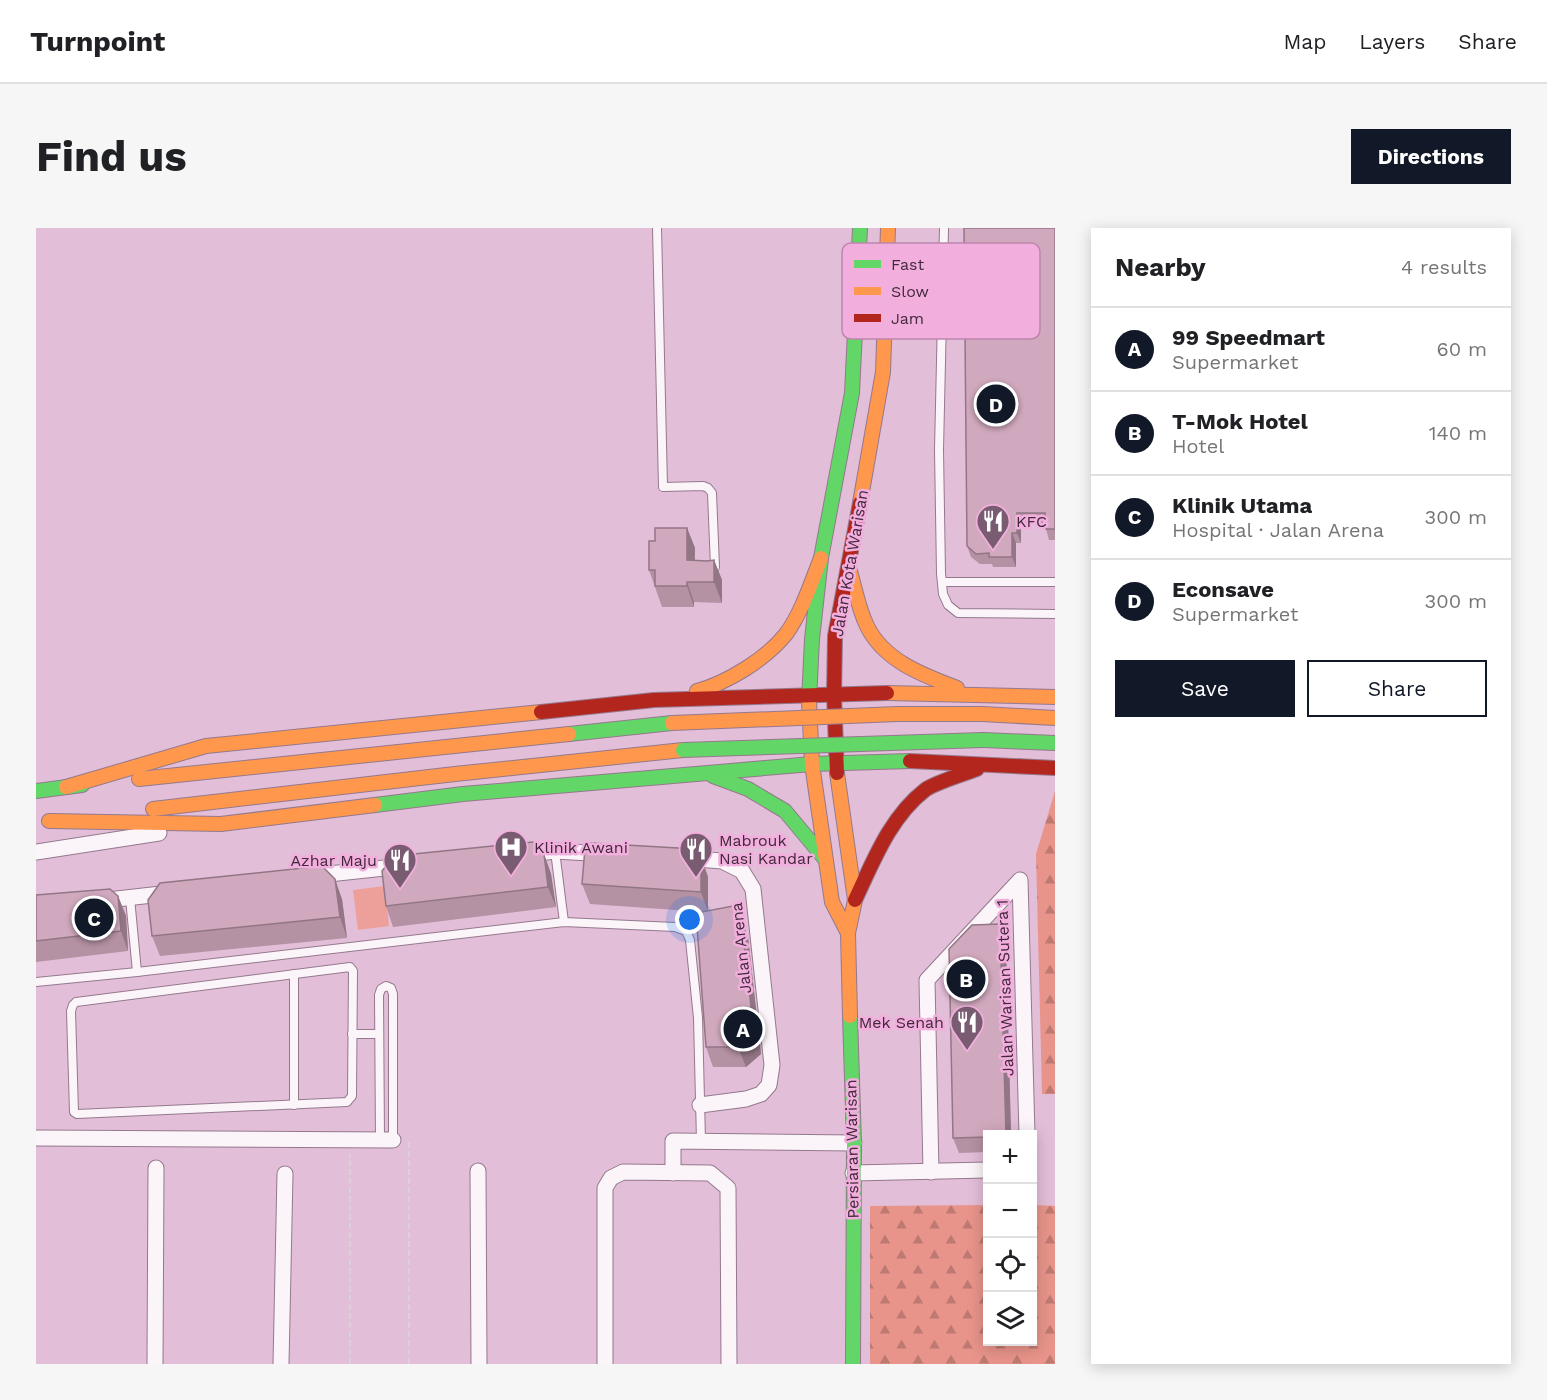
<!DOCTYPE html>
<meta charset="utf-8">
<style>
:root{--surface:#fff;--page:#f6f6f6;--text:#202124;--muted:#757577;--line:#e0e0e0;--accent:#111827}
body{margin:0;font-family:"Work Sans",sans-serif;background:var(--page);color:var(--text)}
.controls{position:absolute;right:18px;bottom:18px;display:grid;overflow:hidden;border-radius:0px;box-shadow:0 3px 15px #0003}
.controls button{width:54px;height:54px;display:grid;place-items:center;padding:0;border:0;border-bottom:2px solid var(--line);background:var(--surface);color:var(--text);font:30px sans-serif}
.you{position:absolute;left:654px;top:692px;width:21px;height:21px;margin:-15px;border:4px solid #fff;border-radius:50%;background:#1a73e8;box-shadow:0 0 0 9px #1a73e833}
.badge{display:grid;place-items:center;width:39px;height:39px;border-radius:50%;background:var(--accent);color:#fff;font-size:20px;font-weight:700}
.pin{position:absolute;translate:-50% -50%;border:3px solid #fff;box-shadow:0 2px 6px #0006}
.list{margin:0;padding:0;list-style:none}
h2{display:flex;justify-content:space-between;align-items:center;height:78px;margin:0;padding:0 24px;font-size:26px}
h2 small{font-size:20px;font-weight:400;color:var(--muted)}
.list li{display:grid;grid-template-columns:39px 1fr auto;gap:18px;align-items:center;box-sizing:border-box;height:84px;padding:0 24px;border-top:2px solid var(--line)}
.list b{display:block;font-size:22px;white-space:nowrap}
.list p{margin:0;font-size:20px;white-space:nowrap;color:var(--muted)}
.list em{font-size:20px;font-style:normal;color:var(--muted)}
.actions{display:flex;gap:12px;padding:18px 24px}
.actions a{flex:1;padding:14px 0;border:2px solid var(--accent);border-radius:0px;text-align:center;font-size:21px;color:var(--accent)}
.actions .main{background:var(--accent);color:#fff}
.icon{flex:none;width:33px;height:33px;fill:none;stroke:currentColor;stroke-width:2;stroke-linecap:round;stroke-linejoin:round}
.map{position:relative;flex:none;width:1019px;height:1136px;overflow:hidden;border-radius:0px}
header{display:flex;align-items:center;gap:36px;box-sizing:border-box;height:84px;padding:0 30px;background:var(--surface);border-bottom:2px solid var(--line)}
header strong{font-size:28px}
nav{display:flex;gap:33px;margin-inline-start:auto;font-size:21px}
.intro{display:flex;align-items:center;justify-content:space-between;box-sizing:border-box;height:144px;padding:0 36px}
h1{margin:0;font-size:42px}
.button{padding:15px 27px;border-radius:0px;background:var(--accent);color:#fff;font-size:21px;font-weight:700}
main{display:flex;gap:36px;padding:0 36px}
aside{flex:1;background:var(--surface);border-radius:0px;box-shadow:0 3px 15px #0003}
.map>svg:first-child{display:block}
.grass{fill:#eca099}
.forest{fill:url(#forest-firs)}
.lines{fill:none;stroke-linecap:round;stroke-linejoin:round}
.lane-casing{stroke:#94798d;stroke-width:10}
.street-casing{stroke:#94798d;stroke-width:17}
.fast-casing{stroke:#94798d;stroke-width:16}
.slow-casing{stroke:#94798d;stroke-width:16}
.jam-casing{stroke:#94798d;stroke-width:16}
.path{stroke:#dcd1d9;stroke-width:2;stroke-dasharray:6 3;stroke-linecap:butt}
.lane{stroke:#fbf5f9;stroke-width:8}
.street{stroke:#fbf5f9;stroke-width:15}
.fast{stroke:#63d668;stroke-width:14}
.slow{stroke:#ff974d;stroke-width:14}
.jam{stroke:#b3261e;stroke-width:14}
.fast-bridge-casing{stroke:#94798d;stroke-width:16;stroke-linecap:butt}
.slow-bridge-casing{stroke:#94798d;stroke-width:16;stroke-linecap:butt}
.fast-bridge{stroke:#63d668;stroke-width:14}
.slow-bridge{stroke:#ff974d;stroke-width:14}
.wall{fill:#b491a3}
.shaded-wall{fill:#927685}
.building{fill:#d1a9be;stroke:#927685;stroke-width:1.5}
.labels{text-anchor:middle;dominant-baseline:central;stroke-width:5;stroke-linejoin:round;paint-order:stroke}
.poi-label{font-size:16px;fill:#42283b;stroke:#f2afde;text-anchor:start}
.street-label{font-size:16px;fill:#42283b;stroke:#f2afde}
.key{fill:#f2afde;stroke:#bd86ad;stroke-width:1.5}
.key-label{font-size:16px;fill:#42283b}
</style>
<header>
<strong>Turnpoint</strong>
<nav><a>Map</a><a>Layers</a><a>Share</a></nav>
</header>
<div class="intro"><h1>Find us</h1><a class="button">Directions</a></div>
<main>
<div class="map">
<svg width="1019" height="1136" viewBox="0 0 1019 1136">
<defs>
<pattern id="forest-firs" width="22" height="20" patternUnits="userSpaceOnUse" patternTransform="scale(1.5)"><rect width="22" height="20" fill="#e8948a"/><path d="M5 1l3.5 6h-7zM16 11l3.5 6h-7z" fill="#be7972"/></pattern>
</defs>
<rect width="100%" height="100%" fill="#e3bed8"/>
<polygon class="grass" points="349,658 353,698 322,702 317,662"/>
<g class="forest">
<polygon points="1019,563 1019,866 1006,866 1000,626"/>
<polygon points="951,977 951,1114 996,1114 997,977 1019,978 1019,1136 834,1136 834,978"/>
</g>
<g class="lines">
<defs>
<g id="lane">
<polyline points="621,0 627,259 667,258 672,260 676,265 679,339"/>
<polyline points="908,0 903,222 905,345 907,366 912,377 922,385 1019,386"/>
<polyline points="906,354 1019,354"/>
<polyline points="519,623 528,694"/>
<polyline points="94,670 101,744"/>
<polygon points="314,739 317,743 316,868 311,874 41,886 38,884 35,783 37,777 40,774"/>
<polyline points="258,746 258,877"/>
<polyline points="0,754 101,744 528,694 639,699 650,703 654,712 662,790 665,913"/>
<polyline points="316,806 343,806"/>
<polyline points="344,912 343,767 345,761 350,758 355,760 357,766 357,912"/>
</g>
<g id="street">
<polyline points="0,624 123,605"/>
<polyline points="486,627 519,623 570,626"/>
<polyline points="648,630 686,633 706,643 717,661 736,837 733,857 725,866 710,871 664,877"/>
<polyline points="274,648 367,638"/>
<polyline points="63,673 134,665"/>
<polyline points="0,910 357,912"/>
<polyline points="442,943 443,1136"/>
<polyline points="895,944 891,752 984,652 991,906"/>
<polyline points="637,945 637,913 818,915"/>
<polyline points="817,945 951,942"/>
<polyline points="119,1136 120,940"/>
<polyline points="245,1136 249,946"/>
<polyline points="569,1136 569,960 575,950 587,944 674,945 692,960 693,1136"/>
</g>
<g id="fast">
<polyline points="773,473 776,411 785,330 816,165 824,0"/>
<polyline points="533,506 636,495"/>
<polyline points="947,512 1019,515"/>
<polyline points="677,548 712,561 749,583 789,631"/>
<polyline points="0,563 46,557"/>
<polyline points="339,577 427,566 776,536 874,533"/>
<polyline points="814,788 818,915 817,1136"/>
</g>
<g id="slow">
<polyline points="824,275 847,144 852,0"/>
<path d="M813 340C819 359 822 380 831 398 848 433 887 447 921 460"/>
<path d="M661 463C691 455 730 431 750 406 766 384 775 355 785 330"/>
<polyline points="851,465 1019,469"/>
<polyline points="773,473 776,536 796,674 812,705"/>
<polyline points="946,486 1019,490"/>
<polyline points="801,545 819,672 812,705 814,788"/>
<polyline points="103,551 533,506"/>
<polyline points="30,559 170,518 505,484"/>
<polyline points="117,581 419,546 647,522"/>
<polyline points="13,593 185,596 339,577"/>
</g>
<g id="jam">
<polyline points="505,484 618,472 851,465"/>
<polyline points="874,533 1019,540"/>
<polyline points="801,545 798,467 799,408 824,275"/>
<path d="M819 672C837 634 854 589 889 562 898 555 928 546 941 541"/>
</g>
</defs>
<use href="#lane" class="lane-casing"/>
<use href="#street" class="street-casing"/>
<use href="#fast" class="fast-casing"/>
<use href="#slow" class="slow-casing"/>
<use href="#jam" class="jam-casing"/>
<g class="path">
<polyline points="314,1136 314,926"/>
<polyline points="373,1136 373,912"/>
</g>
<use href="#lane" class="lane"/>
<use href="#street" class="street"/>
<use href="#fast" class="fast"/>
<use href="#slow" class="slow"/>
<use href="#jam" class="jam"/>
<defs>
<polyline id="fast-bridge" points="647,522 947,512"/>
<polyline id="slow-bridge" points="636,495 862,486 946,486"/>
</defs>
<use href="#fast-bridge" class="fast-bridge-casing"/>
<use href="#slow-bridge" class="slow-bridge-casing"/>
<use href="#fast-bridge" class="fast-bridge"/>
<use href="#slow-bridge" class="slow-bridge"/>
</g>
<g class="wall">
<polygon points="1019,0 1019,312 1013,312 1010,301 1010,295 985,295 985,315 980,315 980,339 957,339 956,336 944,336 935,329 931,318"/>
<polygon points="651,300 659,320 659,332 671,333 678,332 686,352 686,375 658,374 658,379 626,379 613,342 619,313"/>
<polygon points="508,626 515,646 520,679 357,699 350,678"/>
<polygon points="665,629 672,649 672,683 712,709 725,826 710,839 677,839 670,819 669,684 554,676 546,656"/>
<polygon points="0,667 82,668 90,688 92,723 0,734"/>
<polygon points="306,671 311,710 124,728 116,708"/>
<polygon points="970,712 975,906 951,906 951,924 923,925 917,910"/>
</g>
<g class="shaded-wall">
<polygon points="981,285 985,295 985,315 981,305"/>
<polygon points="651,300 659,320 658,352 651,332"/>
<polygon points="976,305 980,315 980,339 976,329"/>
<polygon points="678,332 686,352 686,375 678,354"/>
<polygon points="651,354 658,374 658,379 651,358"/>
<polygon points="508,626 515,646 520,679 512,659"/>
<polygon points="665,629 672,649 672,684 665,664"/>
<polygon points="299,651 306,671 311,710 304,689"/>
<polygon points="82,668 90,688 92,723 85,703"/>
<polygon points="705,688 712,709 725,826 710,839 702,819"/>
<polygon points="964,696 970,712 975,906 970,906"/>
</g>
<g class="building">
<polygon points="928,0 1019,0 1019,301 1010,301 1009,285 981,285 981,305 976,305 976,329 953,329 953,325 940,326 931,318"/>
<polygon points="619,300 651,300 651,332 671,333 678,332 678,354 651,354 651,358 619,358 619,342 613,342 613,313 619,313"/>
<polygon points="497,614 508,626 512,659 350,678 346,643 358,628"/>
<polygon points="555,615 659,621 665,629 665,664 546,656 549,620"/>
<polygon points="286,638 299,651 304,689 116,708 112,672 124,655"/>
<polygon points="74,661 82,668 85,703 0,713 0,667"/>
<polygon points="697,678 705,688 718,806 702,819 670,819 660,685"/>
<polygon points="964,696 970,906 951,906 951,909 917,910 913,721 936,697"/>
</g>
<defs>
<symbol id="restaurant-pin" viewBox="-11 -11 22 30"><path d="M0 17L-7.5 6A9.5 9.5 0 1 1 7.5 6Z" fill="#7a5c72" stroke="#f2afde"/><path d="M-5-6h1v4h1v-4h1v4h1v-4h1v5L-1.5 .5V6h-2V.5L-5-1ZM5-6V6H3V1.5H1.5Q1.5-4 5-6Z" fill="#fff"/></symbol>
<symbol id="hospital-pin" viewBox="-11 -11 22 30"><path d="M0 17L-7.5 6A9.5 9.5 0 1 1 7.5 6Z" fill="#7a5c72" stroke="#f2afde"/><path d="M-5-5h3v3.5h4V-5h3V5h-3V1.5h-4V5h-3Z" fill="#fff"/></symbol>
</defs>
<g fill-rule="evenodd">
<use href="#restaurant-pin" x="938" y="274" width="38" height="52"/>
<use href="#hospital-pin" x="456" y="600" width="38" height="52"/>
<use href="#restaurant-pin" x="641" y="602" width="38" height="52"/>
<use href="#restaurant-pin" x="345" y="613" width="38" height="52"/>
<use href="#restaurant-pin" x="912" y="775" width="38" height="52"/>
</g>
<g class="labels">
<g class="poi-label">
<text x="980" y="293">KFC</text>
<text x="683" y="612">Mabrouk<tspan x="683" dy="18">Nasi Kandar</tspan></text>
<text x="498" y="619">Klinik Awani</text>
<text x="341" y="632" text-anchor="end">Azhar Maju</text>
<text x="908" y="794" text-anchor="end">Mek Senah</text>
</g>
<g class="street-label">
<text transform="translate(814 335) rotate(-80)">Jalan Kota Warisan</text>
<text transform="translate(705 720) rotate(-96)">Jalan Arena</text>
<text transform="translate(969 760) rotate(-92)">Jalan Warisan Sutera 1</text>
<text transform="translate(816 921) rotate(-91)">Persiaran Warisan</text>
</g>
</g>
<rect x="806" y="15" width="198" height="96" rx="9" class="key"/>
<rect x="818" y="32" width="27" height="8" fill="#63d668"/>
<rect x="818" y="59" width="27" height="8" fill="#ff974d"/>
<rect x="818" y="86" width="27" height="8" fill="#b3261e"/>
<g class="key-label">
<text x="855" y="42">Fast</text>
<text x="855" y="69">Slow</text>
<text x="855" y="96">Jam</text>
</g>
</svg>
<div class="controls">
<button>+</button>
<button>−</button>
<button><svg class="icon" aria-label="locate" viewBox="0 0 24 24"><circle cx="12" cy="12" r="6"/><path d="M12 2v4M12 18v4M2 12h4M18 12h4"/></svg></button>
<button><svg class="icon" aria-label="layers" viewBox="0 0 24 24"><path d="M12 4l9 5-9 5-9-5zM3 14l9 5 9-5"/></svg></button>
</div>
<div class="you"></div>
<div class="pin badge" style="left:707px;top:801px">A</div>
<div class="pin badge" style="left:930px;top:751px">B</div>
<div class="pin badge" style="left:58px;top:690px">C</div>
<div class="pin badge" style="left:960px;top:176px">D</div>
</div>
<aside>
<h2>Nearby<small>4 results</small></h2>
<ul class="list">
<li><span class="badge">A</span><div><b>99 Speedmart</b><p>Supermarket</p></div><em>60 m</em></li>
<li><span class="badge">B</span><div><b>T-Mok Hotel</b><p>Hotel</p></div><em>140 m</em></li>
<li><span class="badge">C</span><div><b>Klinik Utama</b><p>Hospital · Jalan Arena</p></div><em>300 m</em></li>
<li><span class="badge">D</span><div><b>Econsave</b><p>Supermarket</p></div><em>300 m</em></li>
</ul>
<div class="actions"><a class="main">Save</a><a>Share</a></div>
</aside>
</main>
